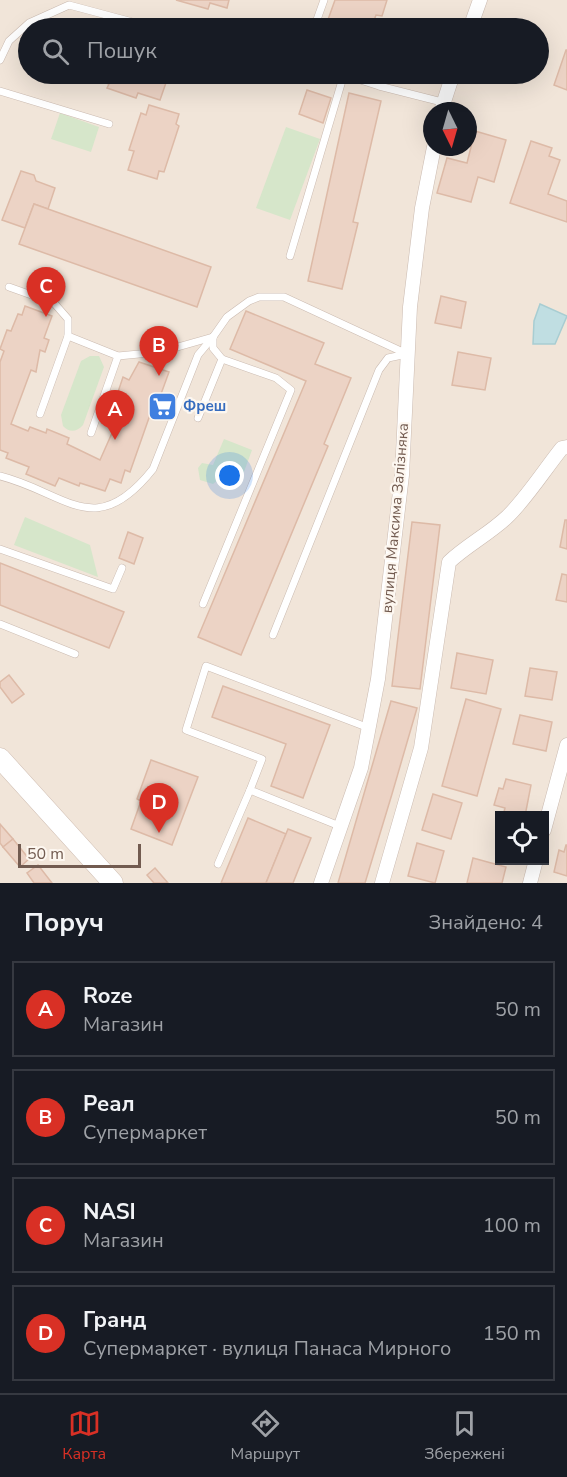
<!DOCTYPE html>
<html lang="uk">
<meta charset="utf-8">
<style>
:root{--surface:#171b24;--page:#242831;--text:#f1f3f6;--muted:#9ea1a6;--line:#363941;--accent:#d93025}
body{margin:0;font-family:"Nunito Sans",sans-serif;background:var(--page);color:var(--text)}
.controls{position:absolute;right:18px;bottom:18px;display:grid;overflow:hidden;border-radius:0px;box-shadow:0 6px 24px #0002}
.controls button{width:54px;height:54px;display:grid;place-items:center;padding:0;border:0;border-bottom:2px solid var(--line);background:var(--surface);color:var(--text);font:30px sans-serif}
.compass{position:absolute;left:423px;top:102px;width:54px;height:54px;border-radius:50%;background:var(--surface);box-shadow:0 6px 24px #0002;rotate:175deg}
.scale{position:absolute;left:18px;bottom:15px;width:123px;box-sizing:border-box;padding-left:6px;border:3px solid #725b50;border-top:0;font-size:16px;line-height:21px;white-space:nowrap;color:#725b50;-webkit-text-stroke:4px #fdf7f0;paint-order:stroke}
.you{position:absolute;left:230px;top:476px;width:21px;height:21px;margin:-15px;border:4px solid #fff;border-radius:50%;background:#1a73e8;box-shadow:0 0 0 9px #1a73e833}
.badge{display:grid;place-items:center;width:39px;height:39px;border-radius:50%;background:var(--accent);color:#fff;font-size:20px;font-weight:700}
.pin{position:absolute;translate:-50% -50px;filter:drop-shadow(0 2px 3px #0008)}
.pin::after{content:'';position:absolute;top:32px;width:21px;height:18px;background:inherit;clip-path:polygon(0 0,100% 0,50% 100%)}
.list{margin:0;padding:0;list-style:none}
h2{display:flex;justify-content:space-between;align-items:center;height:78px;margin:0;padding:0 24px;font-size:26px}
h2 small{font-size:20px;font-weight:400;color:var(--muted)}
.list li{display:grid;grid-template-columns:39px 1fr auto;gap:18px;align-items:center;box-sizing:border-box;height:96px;margin:0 12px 12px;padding:0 12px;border:2px solid var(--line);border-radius:0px}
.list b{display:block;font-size:22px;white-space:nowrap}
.list p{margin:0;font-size:20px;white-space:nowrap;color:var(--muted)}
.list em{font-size:20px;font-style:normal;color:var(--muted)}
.icon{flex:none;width:33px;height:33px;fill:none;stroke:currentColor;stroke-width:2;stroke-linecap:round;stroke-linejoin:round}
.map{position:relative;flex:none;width:567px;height:883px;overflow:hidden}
.search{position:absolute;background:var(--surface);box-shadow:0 6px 24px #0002;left:18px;right:18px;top:18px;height:66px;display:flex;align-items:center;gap:15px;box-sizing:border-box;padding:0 21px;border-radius:33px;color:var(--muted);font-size:22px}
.sheet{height:510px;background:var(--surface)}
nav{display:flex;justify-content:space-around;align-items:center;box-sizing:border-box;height:84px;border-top:2px solid var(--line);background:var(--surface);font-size:16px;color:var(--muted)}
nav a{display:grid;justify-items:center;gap:3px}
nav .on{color:var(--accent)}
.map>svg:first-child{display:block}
.residential{fill:#f1e5d9;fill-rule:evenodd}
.green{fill:#d6e6ca}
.water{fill:#c0dee2;stroke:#a8cdd2;stroke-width:1.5}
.building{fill:#ecd3c5;stroke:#ddbaa7;stroke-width:1.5}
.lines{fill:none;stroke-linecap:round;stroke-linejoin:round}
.lane-casing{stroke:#cbbbb1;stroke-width:8}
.street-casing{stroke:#cbbbb1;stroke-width:15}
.secondary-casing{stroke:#cfbdb2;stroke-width:21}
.lane{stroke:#fff;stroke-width:7}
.street{stroke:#fff;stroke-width:14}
.secondary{stroke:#fff;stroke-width:20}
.labels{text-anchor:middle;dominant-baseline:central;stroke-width:4.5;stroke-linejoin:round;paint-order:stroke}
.shop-label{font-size:15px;font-weight:bold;fill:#366cbe;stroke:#fdf7f0;text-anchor:start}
.street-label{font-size:15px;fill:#725b50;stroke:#fdf7f0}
</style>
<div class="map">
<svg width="567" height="883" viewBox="0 0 567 883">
<rect width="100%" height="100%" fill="#faf3ea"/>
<g class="residential">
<path d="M0 0H567V883H123L0 747ZM28 28H538V74H28ZM432 111H468V147H432ZM500 816H544V860H500Z"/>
<polygon points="0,769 105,883 0,883"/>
</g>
<g class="green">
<polygon points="60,113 99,127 91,152 51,139"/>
<polygon points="286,127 320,139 290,220 256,208"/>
<path d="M90 356H99L104 367 83 425C77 432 69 433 63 426L61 415 81 361Z"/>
<polygon points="224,439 252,450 241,480 224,475 213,484 200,480 198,468 202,463 213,465"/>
<polygon points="25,517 90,545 98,577 14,545"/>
</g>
<polygon class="water" points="540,304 567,316 555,344 533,344 534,321"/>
<g class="building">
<polygon points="176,0 229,0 227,8 210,3 208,9"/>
<polygon points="335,0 387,0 382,16 376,15 371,28 325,28"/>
<polygon points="566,50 567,50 567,90 554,85"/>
<polygon points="61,74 169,74 160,100 138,93 136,98 107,88 109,84 91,78 89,83"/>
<polygon points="307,90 331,98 323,123 299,114"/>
<polygon points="349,93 381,101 353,222 358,223 342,289 308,281"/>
<polygon points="149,105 179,114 176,124 179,126 164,172 159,171 157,179 128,170 134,151 129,150 141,113 146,115"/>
<polygon points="475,131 506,140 494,182 478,177 471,202 437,193 447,158 467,163"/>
<polygon points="531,141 552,148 549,156 560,160 548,194 567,201 567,222 510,203"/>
<polygon points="21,171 34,175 36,181 55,188 48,209 34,204 25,228 2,220"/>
<polygon points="34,204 211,267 197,307 19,244"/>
<polygon points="441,296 466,302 461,328 435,323"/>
<polygon points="25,306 52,316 44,338 49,340 45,352 40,350 36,372 31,370 11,424 28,431 30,427 46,433 47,429 69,438 67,444 100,460 116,424 113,423 119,406 114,404 123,377 129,380 139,362 169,372 161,394 168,397 160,418 150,415 130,472 125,470 121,483 110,479 105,491 80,483 79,486 59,478 55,486 26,474 29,467 6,458 8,453 0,450 0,362 4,351 0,349 7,330 11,331 18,314 22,315"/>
<polygon points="246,311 324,343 315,364 351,378 324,444 328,446 241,655 198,637 306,381 230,349"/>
<polygon points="458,352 491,358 485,390 452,385"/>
<polygon points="565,520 567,520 567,549 560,547"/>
<polygon points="412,522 440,525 420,689 392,686"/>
<polygon points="128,532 143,538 134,564 119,558"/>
<polygon points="0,563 124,612 109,648 0,605"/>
<polygon points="562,574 567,575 567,602 556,600"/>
<polygon points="457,653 493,660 486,694 451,688"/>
<polygon points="530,668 557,672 552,700 525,696"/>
<polygon points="9,675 24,694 12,703 0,687 0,682"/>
<polygon points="223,686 330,725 303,798 271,786 286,744 212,717"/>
<polygon points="466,699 501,709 477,796 442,786"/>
<polygon points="391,701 417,708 392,794 365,883 338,883"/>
<polygon points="520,715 552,722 546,751 513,744"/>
<polygon points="151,760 198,777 172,845 131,829 141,801 137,799"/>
<polygon points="506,779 531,785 525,816 504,812 505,808 494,805 499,788 503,789"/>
<polygon points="433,794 462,803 451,839 422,830"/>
<polygon points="248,818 286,834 266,883 221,883"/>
<polygon points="0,824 13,839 3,847 0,843"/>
<polygon points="288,829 311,838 293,883 266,883"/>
<polygon points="13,839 29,859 20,867 3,847"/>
<polygon points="417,843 444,851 435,883 408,876"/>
<polygon points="566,845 567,845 567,876 554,872 559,850 564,852"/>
<polygon points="473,858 506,867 502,883 467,883"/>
<polygon points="38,865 52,883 34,883 27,873"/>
<polygon points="155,868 168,883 154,883 147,875"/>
</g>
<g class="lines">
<defs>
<g id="lane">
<polyline points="314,28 324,0"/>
<polyline points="0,60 9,41 29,23 69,5 155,28"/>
<polyline points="342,74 379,86 442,102"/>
<polyline points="0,91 109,124"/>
<polyline points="290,256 344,74"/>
<polyline points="9,287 54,303 68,319 68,336 118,356 160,352 213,337 227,317 249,301 259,297 284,297 407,354"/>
<polyline points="40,414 68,336"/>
<polyline points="198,418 222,359"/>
<polyline points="91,433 118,356"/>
<path d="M0 476C67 493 95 542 153 469L198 355 213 337"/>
<polyline points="0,549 113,589 122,568"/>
<polyline points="203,604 291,390 276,378 222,359 213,348 213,337"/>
<polyline points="0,624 75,654"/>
<polyline points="273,635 379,370 388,358 407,354"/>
<polyline points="342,827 250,790 262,759 186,730 206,666 369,728"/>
<polyline points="218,864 250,790"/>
</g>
<g id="street">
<polyline points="470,28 480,0"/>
<polyline points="441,111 453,74"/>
<polyline points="544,830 567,745"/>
<polyline points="321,883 361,768 378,679 402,475 410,307 422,208 434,147"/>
<path d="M382 883 421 748 449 562C467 545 489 534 507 517 526 499 545 469 562 448L567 447"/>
<polyline points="530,883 536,860"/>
</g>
<polyline id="secondary" points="0,758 113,883"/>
</defs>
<use href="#lane" class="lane-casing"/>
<use href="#street" class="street-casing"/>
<use href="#secondary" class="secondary-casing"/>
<use href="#lane" class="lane"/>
<use href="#street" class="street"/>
<use href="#secondary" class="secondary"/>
</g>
<defs>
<symbol id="supermarket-square" viewBox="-11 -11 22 22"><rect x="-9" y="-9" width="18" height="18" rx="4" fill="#3f7fe0" stroke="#fdf7f0"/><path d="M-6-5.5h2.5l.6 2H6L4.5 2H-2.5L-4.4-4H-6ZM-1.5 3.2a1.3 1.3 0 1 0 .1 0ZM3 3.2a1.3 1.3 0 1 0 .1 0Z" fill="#fff"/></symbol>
</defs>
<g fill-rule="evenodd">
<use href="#supermarket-square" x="146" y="390" width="33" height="33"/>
</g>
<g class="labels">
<g class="shop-label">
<text x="183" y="406">Фреш</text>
</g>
<g class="street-label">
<text transform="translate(395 518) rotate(-85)">вулиця Максима Залізняка</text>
</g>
</g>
</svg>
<div class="controls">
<button><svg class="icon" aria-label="locate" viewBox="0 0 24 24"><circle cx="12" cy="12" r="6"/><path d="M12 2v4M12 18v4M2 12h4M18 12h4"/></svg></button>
</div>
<svg class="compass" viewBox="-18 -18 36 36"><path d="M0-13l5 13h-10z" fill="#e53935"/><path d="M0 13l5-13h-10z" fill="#9ea1a6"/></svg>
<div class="scale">50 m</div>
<div class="you"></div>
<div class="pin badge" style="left:115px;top:440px">A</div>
<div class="pin badge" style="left:159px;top:376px">B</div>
<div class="pin badge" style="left:46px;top:317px">C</div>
<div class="pin badge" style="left:159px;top:833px">D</div>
<div class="search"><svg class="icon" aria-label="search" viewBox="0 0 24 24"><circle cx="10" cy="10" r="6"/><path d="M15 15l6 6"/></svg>Пошук</div>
</div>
<section class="sheet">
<h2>Поруч<small>Знайдено: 4</small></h2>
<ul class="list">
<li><span class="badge">A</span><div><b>Roze</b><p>Магазин</p></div><em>50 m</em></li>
<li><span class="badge">B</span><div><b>Реал</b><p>Супермаркет</p></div><em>50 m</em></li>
<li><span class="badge">C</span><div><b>NASI</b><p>Магазин</p></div><em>100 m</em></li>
<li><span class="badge">D</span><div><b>Гранд</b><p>Супермаркет · вулиця Панаса Мирного</p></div><em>150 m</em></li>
</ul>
</section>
<nav>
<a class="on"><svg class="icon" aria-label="map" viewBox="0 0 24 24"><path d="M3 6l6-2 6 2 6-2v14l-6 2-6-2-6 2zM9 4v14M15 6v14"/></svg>Карта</a>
<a><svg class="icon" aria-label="directions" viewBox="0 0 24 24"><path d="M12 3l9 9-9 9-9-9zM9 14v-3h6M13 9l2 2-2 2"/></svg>Маршрут</a>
<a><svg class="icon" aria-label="saved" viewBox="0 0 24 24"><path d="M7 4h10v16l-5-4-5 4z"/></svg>Збережені</a>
</nav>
